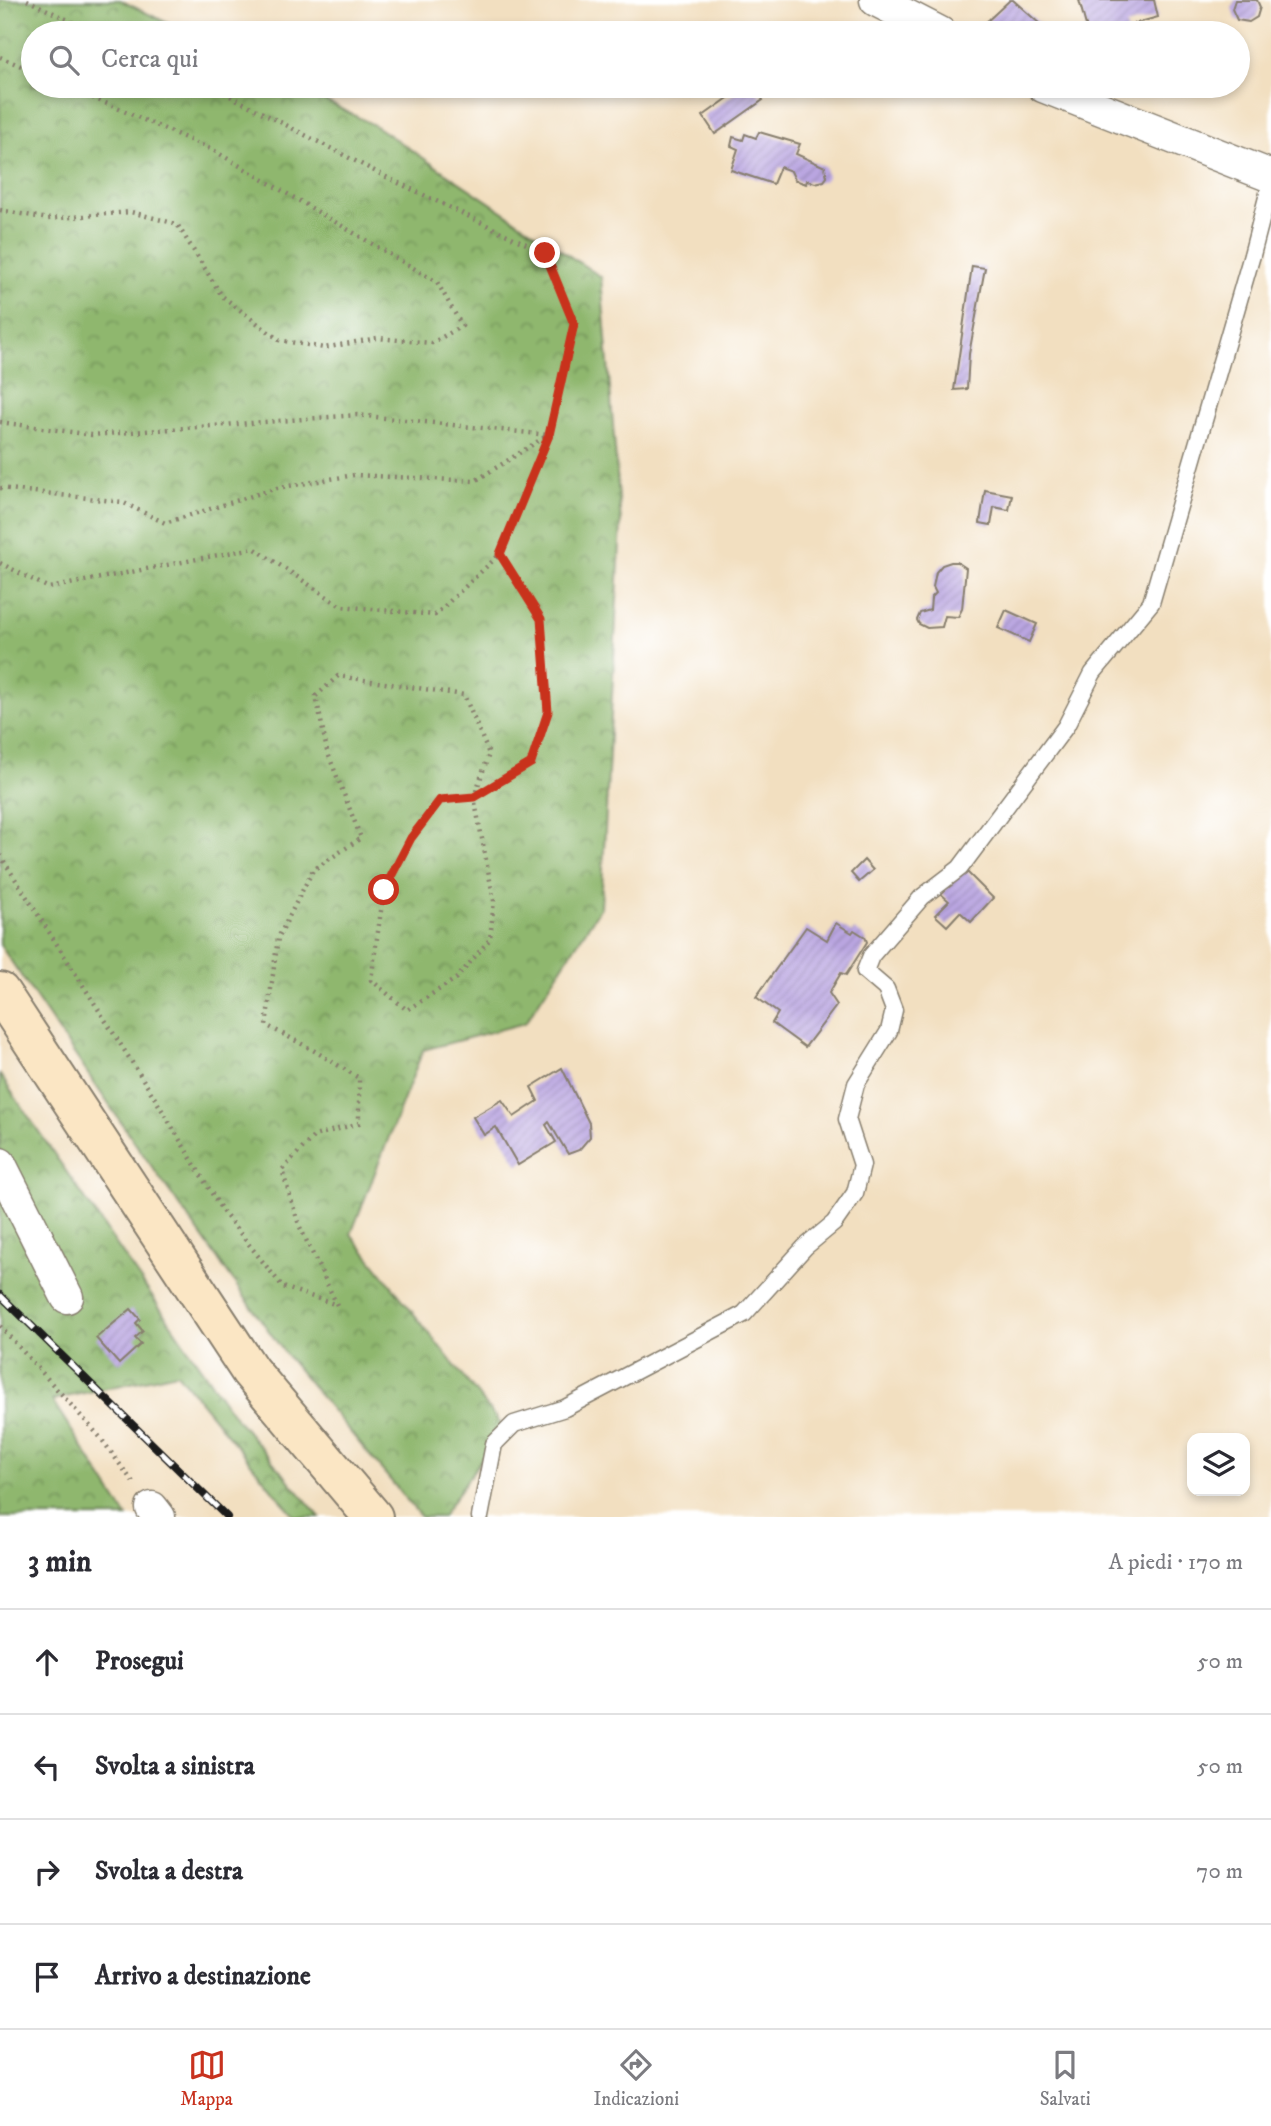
<!DOCTYPE html>
<html lang="it">
<meta charset="utf-8">
<style>
:root{--surface:#fff;--page:#f7f7f7;--text:#2b2b33;--muted:#7c7c81;--line:#e1e1e2;--accent:#c8321e}
body{margin:0;font-family:"IM FELL DW Pica",serif;background:var(--page);color:var(--text)}
.controls{position:absolute;right:21px;bottom:21px;display:grid;overflow:hidden;border-radius:14px;box-shadow:0 4px 10px #0003}
.controls button{width:63px;height:63px;display:grid;place-items:center;padding:0;border:0;border-bottom:2px solid var(--line);background:var(--surface);color:var(--text);font:35px sans-serif}
.stop{position:absolute;width:21px;height:21px;margin:-16px;border:5px solid #c8321e;border-radius:50%;background:#fff}
.stop.end{background:#c8321e;border-color:#fff;box-shadow:0 2px 7px #0008}
.list{margin:0;padding:0;list-style:none}
h2{display:flex;justify-content:space-between;align-items:center;height:91px;margin:0;padding:0 28px;font-size:30px}
h2 small{font-size:23px;font-weight:400;color:var(--muted)}
.list li{display:grid;grid-template-columns:46px 1fr auto;gap:21px;align-items:center;box-sizing:border-box;height:105px;padding:0 28px;border-top:2px solid var(--line)}
.list b{display:block;font-size:26px;white-space:nowrap}
.list em{font-size:23px;font-style:normal;color:var(--muted)}
.icon{flex:none;width:38px;height:38px;fill:none;stroke:currentColor;stroke-width:2;stroke-linecap:round;stroke-linejoin:round}
.map{position:relative;flex:none;width:1271px;height:1517px;overflow:hidden}
.search{position:absolute;background:var(--surface);box-shadow:0 4px 10px #0003;left:21px;right:21px;top:21px;height:77px;display:flex;align-items:center;gap:18px;box-sizing:border-box;padding:0 24px;border-radius:38px;color:var(--muted);font-size:26px}
.sheet{height:511px;background:var(--surface)}
nav{display:flex;justify-content:space-around;align-items:center;box-sizing:border-box;height:98px;border-top:2px solid var(--line);background:var(--surface);font-size:19px;color:var(--muted)}
nav a{display:grid;justify-items:center;gap:4px}
nav .on{color:var(--accent)}
.map>svg:first-child{display:block}
.forest{fill:url(#forest-crowns);stroke:#566a45;stroke-width:2}
.building{fill:url(#building-hatch)}
.lines{fill:none;stroke-linecap:round;stroke-linejoin:round}
.service-casing{stroke:#877e6e;stroke-width:19}
.minor-casing{stroke:#877e6e;stroke-width:35}
.secondary-casing{stroke:#877e6e;stroke-width:42}
.path{stroke:#877e6e;stroke-width:4.5;stroke-dasharray:2 5;stroke-linecap:butt}
.service{stroke:#fff;stroke-width:16}
.minor{stroke:#fff;stroke-width:32}
.secondary{stroke:#fbe6c4;stroke-width:38}
.rail-casing{stroke:#1c1c1c;stroke-width:8}
.rail{stroke:#fff;stroke-width:5;stroke-dasharray:16;stroke-linecap:butt}
.route{stroke:#c8321e;stroke-width:9}
</style>
<div class="map">
<svg width="1271" height="1517" viewBox="0 0 1271 1517">
<defs>
<pattern id="forest-crowns" width="20" height="18" patternUnits="userSpaceOnUse" patternTransform="scale(1.75)"><rect width="20" height="18" fill="#8fb76e"/><path d="M2 6a3 3 0 1 1 6 0M12 15a3 3 0 1 1 6 0" fill="none" stroke="#74945a"/></pattern>
<pattern id="building-hatch" width="6" height="6" patternUnits="userSpaceOnUse" patternTransform="scale(1.75)"><rect width="6" height="6" fill="#baa6e1"/><path d="M-1 1l2-2M0 6l6-6M5 7l2-2" fill="none" stroke="#9f8ec0"/></pattern>
</defs>
<rect width="100%" height="100%" fill="#fff"/>
<filter id="ink" filterUnits="userSpaceOnUse"><feTurbulence type="fractalNoise" baseFrequency=".0143" numOctaves="2"/><feDisplacementMap in="SourceGraphic" scale="14" xChannelSelector="R" yChannelSelector="G"/><feConvolveMatrix kernelMatrix="1 2 1 2 8 2 1 2 1" color-interpolation-filters="sRGB"/></filter>
<filter id="wash" filterUnits="userSpaceOnUse"><feTurbulence type="fractalNoise" baseFrequency=".00686" numOctaves="4" result="noise"/><feDisplacementMap in="SourceGraphic" scale="28" xChannelSelector="R" yChannelSelector="G"/><feGaussianBlur stdDeviation="1.57" result="paint"/><feColorMatrix in="noise" values="0 0 0 0 0 0 0 0 0 0 0 0 0 0 0 0 0 1.4 0 .05"/><feComposite in="paint" operator="in"/></filter>
<g filter="url(#wash)">
<rect width="100%" height="100%" fill="#f2dfc0"/>
<g class="forest">
<polygon points="0,0 120,0 188,33 33,33 33,86 295,86 374,125 601,277 621,523 601,907 525,1023 423,1050 351,1234 503,1427 442,1517 421,1517 286,1355 135,1143 0,945"/>
<polygon points="0,1075 234,1416 320,1517 295,1517 177,1373 52,1400 127,1517 0,1517"/>
</g>
<g id="blocks">
<g class="building">
<polygon points="1010,0 1013,0 1050,33 993,33 983,25"/>
<polygon points="1079,0 1154,0 1158,17 1126,26 1128,33 1088,33"/>
<polygon points="1235,0 1257,0 1260,7 1257,17 1249,22 1237,20 1232,9"/>
<polygon points="745,86 753,86 763,100 715,134 703,116"/>
<polygon points="759,132 800,144 796,154 825,167 827,177 824,181 815,183 807,180 806,184 795,180 791,171 780,167 773,184 731,170 738,149 731,146 733,137 743,140 745,134 756,138"/>
<polygon points="972,266 985,268 969,354 967,389 954,390"/>
<polygon points="985,490 1012,495 1009,510 994,507 991,525 980,523"/>
<polygon points="951,562 957,562 966,568 962,609 958,617 945,616 942,627 927,628 919,624 917,620 920,613 930,610 931,598 936,593 933,587 936,572 942,565"/>
<polygon points="1006,610 1037,624 1029,642 998,628"/>
<polygon points="864,860 873,870 859,882 851,873"/>
<polygon points="964,869 993,898 971,922 960,912 947,926 935,915 949,901 941,894"/>
<polygon points="836,923 852,933 854,930 865,937 867,942 846,975 841,973 829,993 837,1005 805,1047 772,1023 778,1013 756,997 806,927 827,940"/>
<polygon points="562,1068 589,1123 590,1137 579,1150 568,1154 549,1122 546,1125 556,1142 518,1165 496,1127 484,1135 473,1117 502,1100 514,1117 538,1101 531,1087"/>
<polygon points="131,1309 140,1319 136,1323 143,1331 135,1338 141,1344 119,1364 96,1338"/>
</g>
</g>
</g>
<g filter="url(#ink)">
<use href="#blocks" fill-opacity="0" stroke="#877e6e" stroke-width="2"/>
<g class="lines">
<defs>
<polyline id="service" points="480,1517 494,1444 514,1424 565,1408 744,1314 805,1247 834,1223 855,1193 862,1165 847,1119 856,1084 889,1031 894,1010 886,989 865,971 871,956 922,897 960,868 1066,726 1093,673 1151,603 1252,255 1271,182"/>
<g id="minor">
<polyline points="876,0 940,33"/>
<polyline points="1043,86 1271,176"/>
<polyline points="0,1164 67,1297"/>
<polyline points="152,1508 159,1517"/>
</g>
<polyline id="secondary" points="0,992 250,1371 373,1517"/>
</defs>
<use href="#service" class="service-casing"/>
<use href="#minor" class="minor-casing"/>
<use href="#secondary" class="secondary-casing"/>
<g class="path">
<polyline points="27,0 95,33"/>
<polyline points="0,57 33,71"/>
<polyline points="0,210 48,219 131,212 177,224 222,296 279,340 324,348 377,338 432,343 462,326 437,282 213,150 66,86"/>
<polyline points="0,422 92,435 357,415 549,435 574,324 545,253 384,176 211,86"/>
<polyline points="0,488 122,502 165,523 277,488 354,475 475,481 548,435"/>
<polyline points="0,563 49,588 254,548 341,606 435,615 500,554 549,435"/>
<polyline points="0,855 156,1100 223,1212 283,1287 337,1305 299,1225 282,1170 314,1136 359,1123 359,1078 313,1050 266,1025 278,938 313,870 361,838 327,751 316,696 338,676 464,695 489,754 474,797 494,901 490,939 457,978 407,1010 371,980 384,890 411,838 440,799 474,797 531,763 548,712 541,619 500,554"/>
<polyline points="0,1326 100,1437 135,1485"/>
</g>
<use href="#service" class="service"/>
<use href="#minor" class="minor"/>
<use href="#secondary" class="secondary"/>
<defs>
<polyline id="rail" points="0,1295 227,1517"/>
</defs>
<use href="#rail" class="rail-casing"/>
<use href="#rail" class="rail"/>
</g>
</g>
<g class="lines" filter="url(#ink)">
<polyline class="route" points="384,890 411,838 440,800 474,797 531,763 548,712 541,619 500,554 549,435 574,324 545,253"/>
</g>
</svg>
<div class="controls">
<button><svg class="icon" aria-label="layers" viewBox="0 0 24 24"><path d="M12 4l9 5-9 5-9-5zM3 14l9 5 9-5"/></svg></button>
</div>
<div class="stop" style="left:384px;top:890px"></div>
<div class="stop end" style="left:545px;top:253px"></div>
<div class="search"><svg class="icon" aria-label="search" viewBox="0 0 24 24"><circle cx="10" cy="10" r="6"/><path d="M15 15l6 6"/></svg>Cerca qui</div>
</div>
<section class="sheet">
<h2>3 min<small>A piedi · 170 m</small></h2>
<ul class="list">
<li><svg class="icon" aria-label="ahead" viewBox="0 0 24 24"><path d="M12 20V5M6 11l6-6 6 6"/></svg><div><b>Prosegui</b></div><em>50 m</em></li>
<li><svg class="icon" aria-label="left" viewBox="0 0 24 24"><path d="M17 20v-9H6M10 6l-5 5 5 5"/></svg><div><b>Svolta a sinistra</b></div><em>50 m</em></li>
<li><svg class="icon" aria-label="right" viewBox="0 0 24 24"><path d="M7 20v-9h11M14 6l5 5-5 5"/></svg><div><b>Svolta a destra</b></div><em>70 m</em></li>
<li><svg class="icon" aria-label="arrive" viewBox="0 0 24 24"><path d="M6 21V4h12l-3 4 3 4H6"/></svg><div><b>Arrivo a destinazione</b></div></li>
</ul>
</section>
<nav>
<a class="on"><svg class="icon" aria-label="map" viewBox="0 0 24 24"><path d="M3 6l6-2 6 2 6-2v14l-6 2-6-2-6 2zM9 4v14M15 6v14"/></svg>Mappa</a>
<a><svg class="icon" aria-label="directions" viewBox="0 0 24 24"><path d="M12 3l9 9-9 9-9-9zM9 14v-3h6M13 9l2 2-2 2"/></svg>Indicazioni</a>
<a><svg class="icon" aria-label="saved" viewBox="0 0 24 24"><path d="M7 4h10v16l-5-4-5 4z"/></svg>Salvati</a>
</nav>
